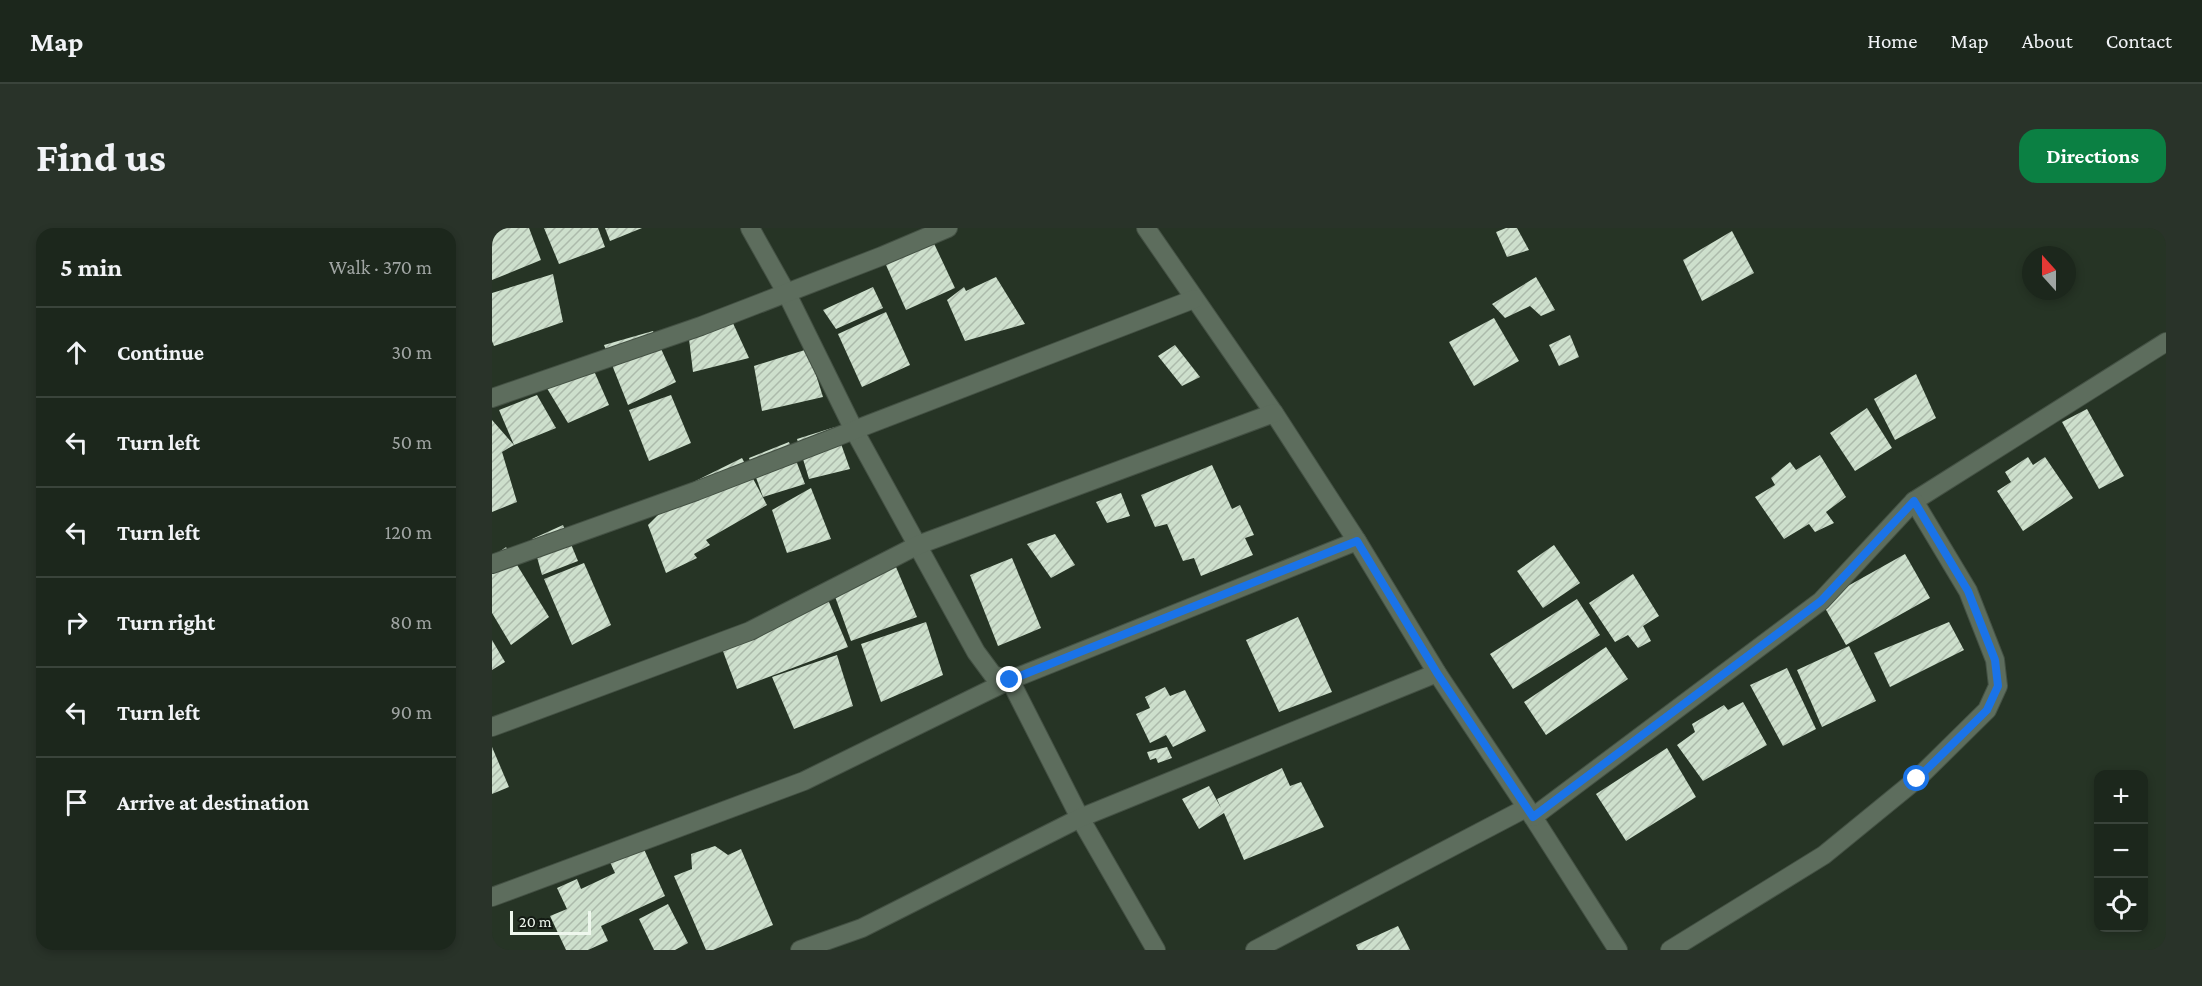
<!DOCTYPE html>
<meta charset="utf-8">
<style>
:root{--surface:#1c271c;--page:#293329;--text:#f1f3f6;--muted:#a0a5a3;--line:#3a443b;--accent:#0b8043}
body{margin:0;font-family:"Crimson Pro",serif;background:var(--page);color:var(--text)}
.controls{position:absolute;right:18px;bottom:18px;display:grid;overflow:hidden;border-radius:12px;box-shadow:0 3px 9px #0003}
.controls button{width:54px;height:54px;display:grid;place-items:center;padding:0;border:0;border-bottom:2px solid var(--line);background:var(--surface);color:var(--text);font:30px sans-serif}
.compass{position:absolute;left:1530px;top:18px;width:54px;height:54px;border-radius:50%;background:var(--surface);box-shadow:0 3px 9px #0003;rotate:339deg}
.scale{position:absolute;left:18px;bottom:15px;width:81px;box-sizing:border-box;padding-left:6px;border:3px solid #eef7ed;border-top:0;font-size:16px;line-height:21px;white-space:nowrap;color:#eef7ed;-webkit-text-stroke:4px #131a13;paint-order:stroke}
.stop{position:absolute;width:18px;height:18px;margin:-14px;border:4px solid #1a73e8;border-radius:50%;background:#fff}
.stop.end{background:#1a73e8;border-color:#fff;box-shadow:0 2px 6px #0008}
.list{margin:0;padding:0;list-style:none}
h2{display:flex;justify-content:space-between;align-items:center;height:78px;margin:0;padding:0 24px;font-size:26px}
h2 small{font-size:20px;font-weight:400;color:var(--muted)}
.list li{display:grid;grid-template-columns:39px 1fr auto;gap:18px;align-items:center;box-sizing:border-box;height:90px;padding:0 24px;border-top:2px solid var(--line)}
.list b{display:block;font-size:22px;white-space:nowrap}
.list em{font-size:20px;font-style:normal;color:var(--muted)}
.icon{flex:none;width:33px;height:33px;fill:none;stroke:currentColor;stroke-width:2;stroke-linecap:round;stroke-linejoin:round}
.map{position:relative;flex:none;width:1674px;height:722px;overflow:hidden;border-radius:18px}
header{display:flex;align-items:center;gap:36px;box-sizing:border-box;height:84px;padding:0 30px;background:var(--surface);border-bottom:2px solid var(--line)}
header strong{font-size:28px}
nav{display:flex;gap:33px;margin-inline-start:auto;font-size:21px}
.intro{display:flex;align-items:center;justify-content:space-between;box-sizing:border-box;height:144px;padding:0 36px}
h1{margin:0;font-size:42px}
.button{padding:15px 27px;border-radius:18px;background:var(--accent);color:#fff;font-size:21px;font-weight:700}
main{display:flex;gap:36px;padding:0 36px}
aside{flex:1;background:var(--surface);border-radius:18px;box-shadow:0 3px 9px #0003}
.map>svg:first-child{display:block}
.building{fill:url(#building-hatch)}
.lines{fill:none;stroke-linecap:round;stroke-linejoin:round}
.minor-casing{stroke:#445144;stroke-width:20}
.minor{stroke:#5d6d5d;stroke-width:18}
.route{stroke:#1a73e8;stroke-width:8}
</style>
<header>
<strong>Map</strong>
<nav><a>Home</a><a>Map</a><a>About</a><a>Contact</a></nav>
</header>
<div class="intro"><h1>Find us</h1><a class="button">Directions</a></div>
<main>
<aside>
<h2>5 min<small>Walk · 370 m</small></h2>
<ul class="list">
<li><svg class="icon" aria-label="ahead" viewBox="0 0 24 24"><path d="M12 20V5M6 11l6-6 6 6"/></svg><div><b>Continue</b></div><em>30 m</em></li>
<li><svg class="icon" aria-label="left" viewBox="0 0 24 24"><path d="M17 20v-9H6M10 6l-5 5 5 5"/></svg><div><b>Turn left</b></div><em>50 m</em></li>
<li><svg class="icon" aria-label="left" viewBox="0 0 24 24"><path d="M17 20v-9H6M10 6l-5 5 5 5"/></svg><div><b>Turn left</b></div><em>120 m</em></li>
<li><svg class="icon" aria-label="right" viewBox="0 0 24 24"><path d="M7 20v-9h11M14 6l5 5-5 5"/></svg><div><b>Turn right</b></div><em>80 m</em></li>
<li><svg class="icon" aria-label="left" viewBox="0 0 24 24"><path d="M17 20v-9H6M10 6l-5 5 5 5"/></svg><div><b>Turn left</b></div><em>90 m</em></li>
<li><svg class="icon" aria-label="arrive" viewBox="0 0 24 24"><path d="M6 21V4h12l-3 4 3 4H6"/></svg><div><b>Arrive at destination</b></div></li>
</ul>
</aside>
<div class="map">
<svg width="1674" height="722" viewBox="0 0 1674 722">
<defs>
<pattern id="building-hatch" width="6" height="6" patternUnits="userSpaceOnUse" patternTransform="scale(1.5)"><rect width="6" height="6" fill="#cddfcc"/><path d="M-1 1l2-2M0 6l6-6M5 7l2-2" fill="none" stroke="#acbaab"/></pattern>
</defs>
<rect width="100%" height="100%" fill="#263425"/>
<g class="building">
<polygon points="6,0 37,0 49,32 0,52 0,3"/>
<polygon points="52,0 106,0 113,19 67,36"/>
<polygon points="113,0 150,0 118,13"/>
<polygon points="1014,0 1025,0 1037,22 1015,29 1004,4"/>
<polygon points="1240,3 1262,45 1210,73 1191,32"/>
<polygon points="438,7 463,60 414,82 390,28"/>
<polygon points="61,46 71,94 2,118 0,113 0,65"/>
<polygon points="504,49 533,96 473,113 455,72 472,59 474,63"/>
<polygon points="1044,49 1063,82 1049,88 1038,78 1013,90 1000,76"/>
<polygon points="381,59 391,80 344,101 331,82"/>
<polygon points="234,80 257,130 201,144 195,94"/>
<polygon points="394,84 418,137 370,159 346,106"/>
<polygon points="1002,90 1027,133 982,158 957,114"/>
<polygon points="161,103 184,154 136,177 112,117"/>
<polygon points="1078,107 1087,129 1067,138 1057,117"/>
<polygon points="683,117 708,149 690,158 666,128"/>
<polygon points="316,121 331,169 270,183 262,138"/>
<polygon points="99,136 117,177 76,195 53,157"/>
<polygon points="1424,146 1444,190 1403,212 1382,171"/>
<polygon points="45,167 64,200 22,217 7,182"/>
<polygon points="179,167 199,215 157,233 137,182"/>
<polygon points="1375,180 1400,220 1363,243 1338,205"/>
<polygon points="1595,181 1632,248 1607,261 1570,194"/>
<polygon points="0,192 22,217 10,224 25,274 0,284"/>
<polygon points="343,199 358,241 317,251 305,211"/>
<polygon points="297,214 313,256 271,269 257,230"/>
<polygon points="1328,227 1354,269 1334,284 1342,295 1323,304 1317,296 1292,311 1263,269 1283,257 1279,250 1298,234 1304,242"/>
<polygon points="1536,229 1541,237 1553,229 1581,270 1531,303 1505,263 1519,254 1513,244"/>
<polygon points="250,230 275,277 214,312 218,317 202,326 205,330 174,345 156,297 176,277 173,268"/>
<polygon points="720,237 740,281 748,277 762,307 753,310 761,327 709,348 702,330 691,333 675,296 663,299 649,267"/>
<polygon points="319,260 339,311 295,325 280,282"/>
<polygon points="629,265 638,288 615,295 604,274"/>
<polygon points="71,297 86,333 50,347 40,311"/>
<polygon points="563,306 583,337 559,350 535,316"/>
<polygon points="1062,317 1088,355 1051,380 1025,343"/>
<polygon points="14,319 57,389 19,417 0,385 0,329"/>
<polygon points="1413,326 1438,370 1354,417 1329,373"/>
<polygon points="520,330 549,400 506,418 478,347"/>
<polygon points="92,335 119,397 80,417 52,351"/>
<polygon points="404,339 425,389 359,413 341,363"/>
<polygon points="1141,346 1167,388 1151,398 1159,413 1146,420 1136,407 1123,414 1097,375"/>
<polygon points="334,367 356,419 245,461 225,407"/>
<polygon points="1085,371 1108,407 1021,461 998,426"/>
<polygon points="806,389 840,464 787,484 754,412"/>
<polygon points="434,394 451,447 389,474 369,416"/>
<polygon points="1457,394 1472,422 1398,459 1382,425"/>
<polygon points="0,412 13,434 0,442"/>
<polygon points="1357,418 1384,473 1330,499 1305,442"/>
<polygon points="1114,419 1136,451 1054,507 1032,474"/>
<polygon points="345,427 361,478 302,501 280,449"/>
<polygon points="1295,440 1324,501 1291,518 1258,457"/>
<polygon points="673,459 678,468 693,462 714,503 681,519 674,507 658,515 644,486 658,480 653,469"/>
<polygon points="1251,474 1275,517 1211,553 1185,517 1203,504 1200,496 1232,477 1236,482"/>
<polygon points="0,519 17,559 0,566"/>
<polygon points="675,519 680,530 666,535 664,530 658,532 655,524"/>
<polygon points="1175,520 1204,569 1134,613 1104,566"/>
<polygon points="790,540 798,558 809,554 832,599 752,632 732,585 707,601 690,571 717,558 729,580 725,571"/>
<polygon points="223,618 236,627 249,621 281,697 221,722 214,722 182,648 200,641 199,626"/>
<polygon points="151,619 173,668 109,698 116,713 96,722 74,722 58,688 75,681 65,660 85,651 89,661 123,645 118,634"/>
<polygon points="176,676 196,715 183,722 162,722 147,691"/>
<polygon points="906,698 918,722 866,722 864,717"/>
</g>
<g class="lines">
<defs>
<g id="minor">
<polyline points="258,0 295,66 362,202 484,424 501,447 518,452 588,590 664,722"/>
<polyline points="654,0 782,185 865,313 945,445 1041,589 1126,722"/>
<polyline points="0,170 209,98 390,28 456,0"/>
<polyline points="0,336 204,263 702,71"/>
<polyline points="0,499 258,403 426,317 782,185"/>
<polyline points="1041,589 1329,373 1422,273 1674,114"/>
<polyline points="0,669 312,553 518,452 865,313"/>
<polyline points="308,722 370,700 588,590 945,445"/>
<polyline points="763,722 1034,580"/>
<polyline points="1178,722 1332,627 1425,551 1495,482 1506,458 1503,432 1476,363 1422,273"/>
</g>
</defs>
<use href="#minor" class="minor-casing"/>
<use href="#minor" class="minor"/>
</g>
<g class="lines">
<polyline class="route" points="518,452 865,313 945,445 1041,589 1329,373 1422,273 1476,363 1503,432 1506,458 1495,482 1425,551"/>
</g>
</svg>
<div class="controls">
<button>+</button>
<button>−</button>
<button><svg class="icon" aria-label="locate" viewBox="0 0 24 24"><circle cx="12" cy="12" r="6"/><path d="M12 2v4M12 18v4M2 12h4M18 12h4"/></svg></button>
</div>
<svg class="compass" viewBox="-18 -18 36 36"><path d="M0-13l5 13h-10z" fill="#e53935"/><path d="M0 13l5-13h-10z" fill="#a0a5a3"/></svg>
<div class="scale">20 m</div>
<div class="stop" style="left:1425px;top:551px"></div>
<div class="stop end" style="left:518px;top:452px"></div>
</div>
</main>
